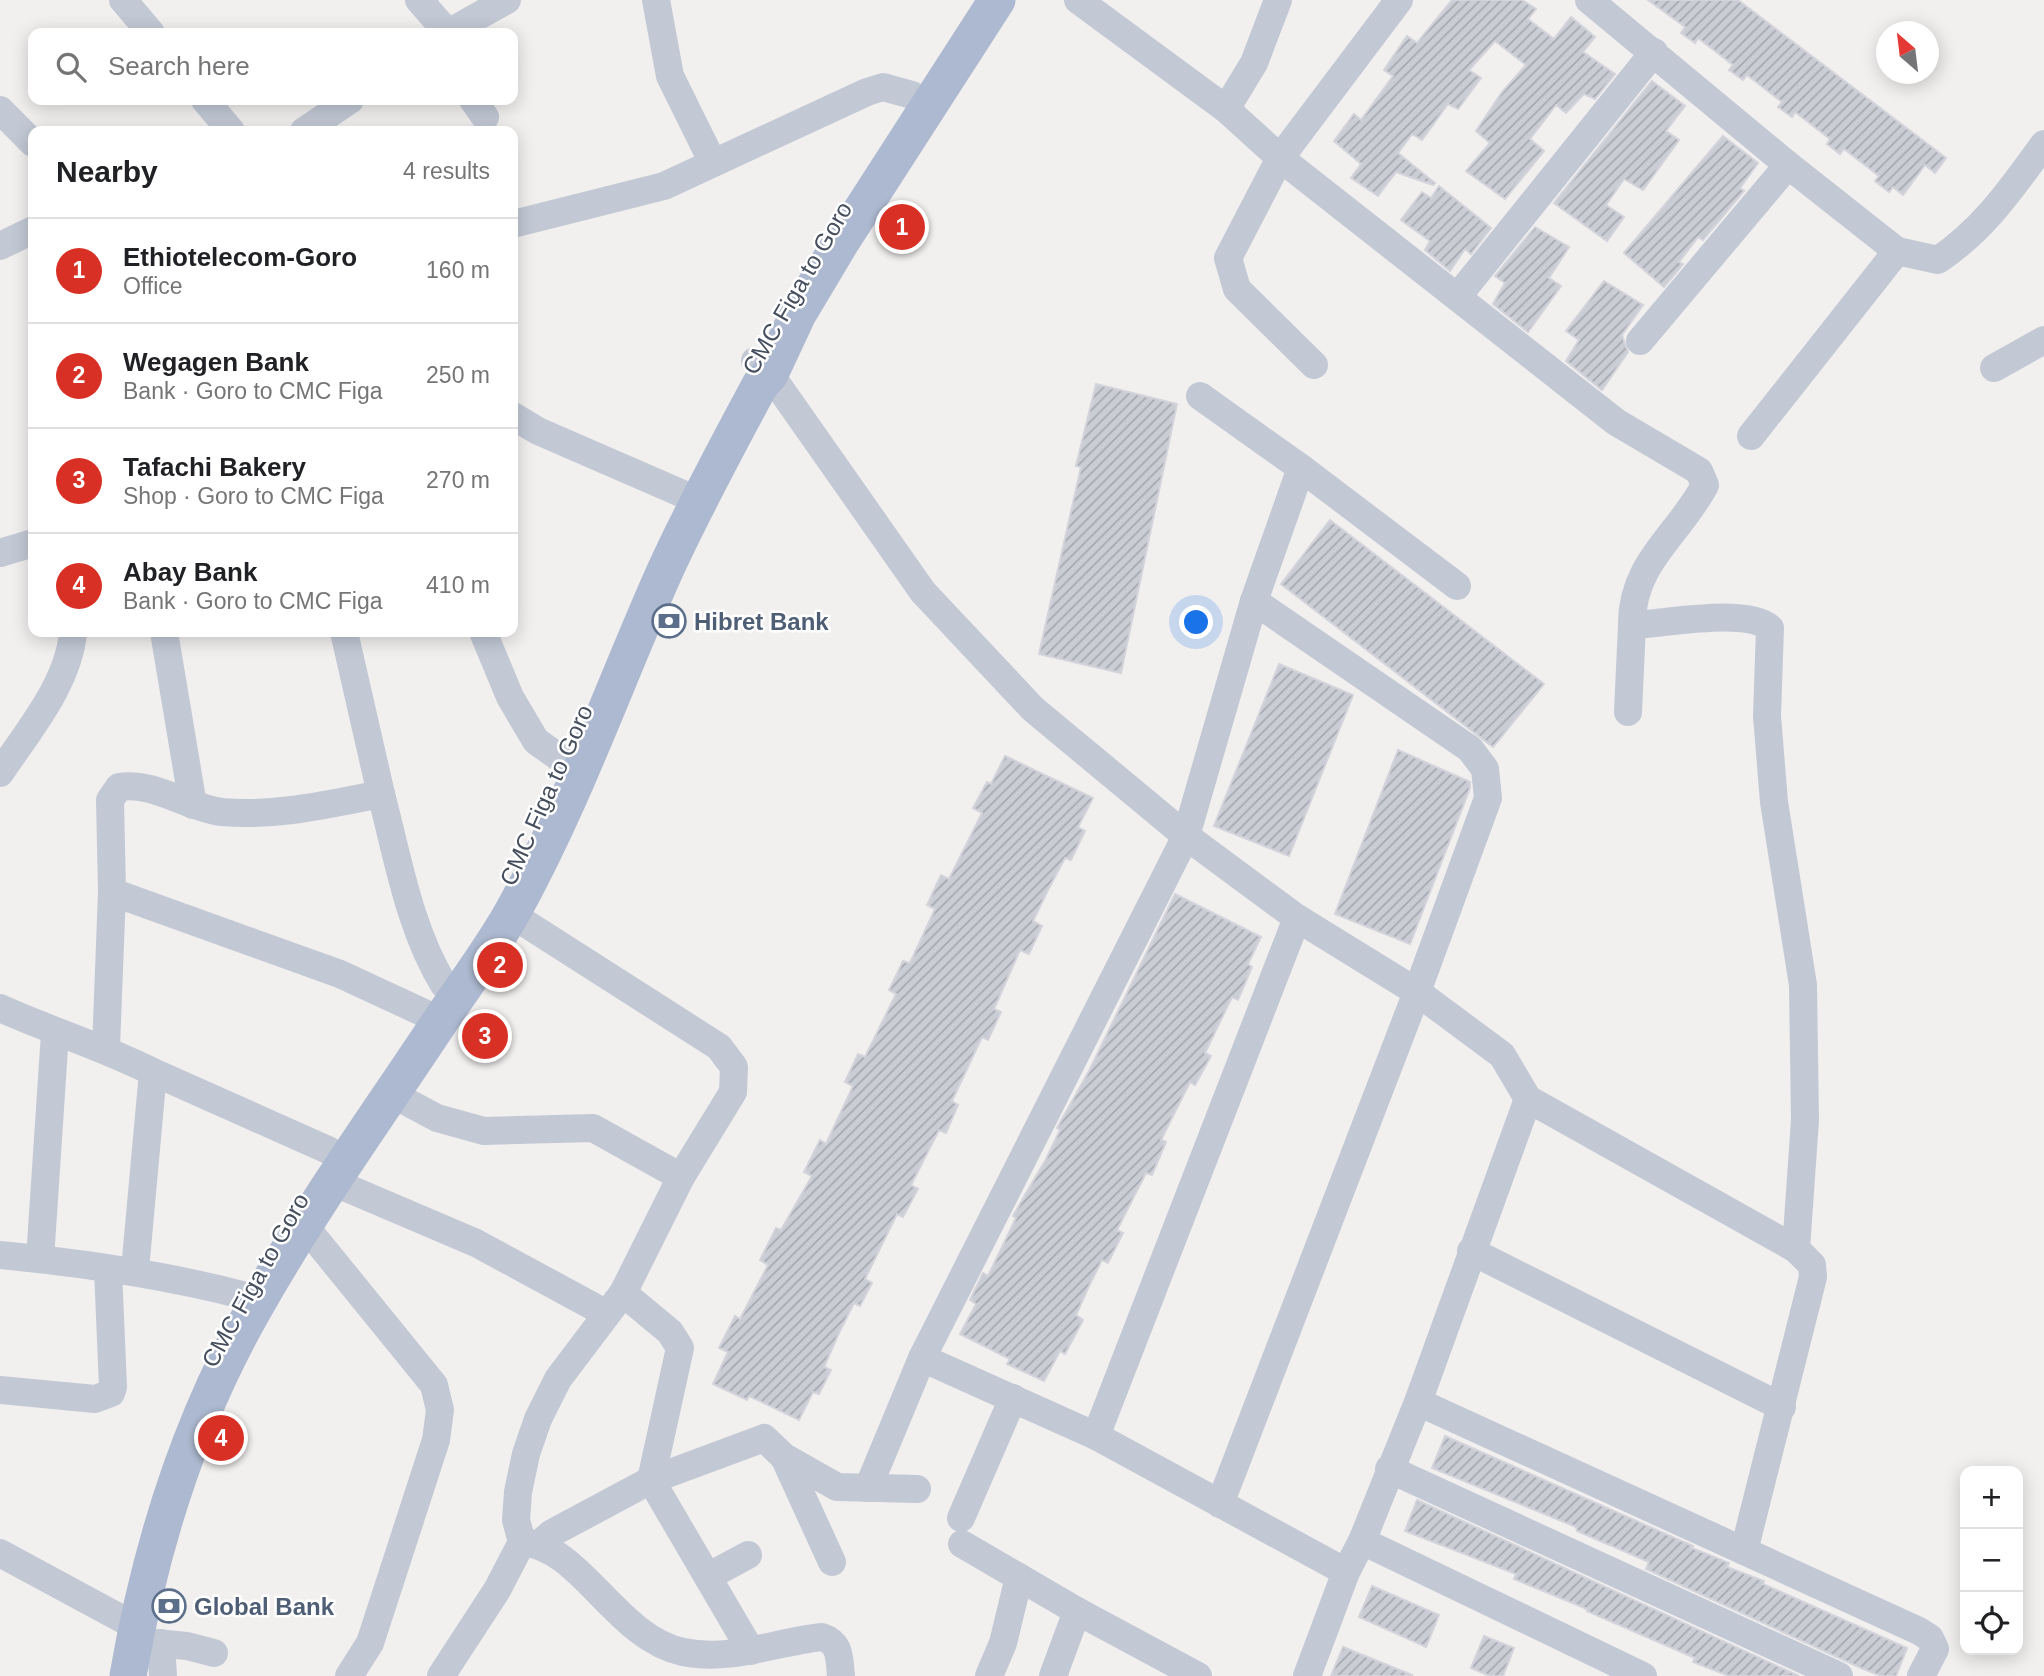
<!DOCTYPE html>
<meta charset="utf-8">
<style>
:root{--surface:#fff;--page:#f2f2f2;--text:#202124;--muted:#757577;--line:#e0e0e0;--accent:#d93025}
body{margin:0;font-family:Helvetica,sans-serif;background:var(--page);color:var(--text)}
.controls{position:absolute;right:21px;bottom:21px;display:grid;overflow:hidden;border-radius:14px;box-shadow:0 4px 18px #0003}
.controls button{width:63px;height:63px;display:grid;place-items:center;padding:0;border:0;border-bottom:2px solid var(--line);background:var(--surface);color:var(--text);font:35px sans-serif}
.compass{position:absolute;left:1876px;top:21px;width:63px;height:63px;border-radius:50%;background:var(--surface);box-shadow:0 4px 18px #0003;rotate:332deg}
.you{position:absolute;left:1197px;top:623px;width:24px;height:24px;margin:-18px;border:5px solid #fff;border-radius:50%;background:#1a73e8;box-shadow:0 0 0 10px #1a73e833}
.badge{display:grid;place-items:center;width:46px;height:46px;border-radius:50%;background:var(--accent);color:#fff;font-size:23px;font-weight:700}
.pin{position:absolute;translate:-50% -50%;border:4px solid #fff;box-shadow:0 2px 7px #0006}
.list{margin:0;padding:0;list-style:none}
h2{display:flex;justify-content:space-between;align-items:center;height:91px;margin:0;padding:0 28px;font-size:30px}
h2 small{font-size:23px;font-weight:400;color:var(--muted)}
.list li{display:grid;grid-template-columns:46px 1fr auto;gap:21px;align-items:center;box-sizing:border-box;height:105px;padding:0 28px;border-top:2px solid var(--line)}
.list b{display:block;font-size:26px;white-space:nowrap}
.list p{margin:0;font-size:23px;white-space:nowrap;color:var(--muted)}
.list em{font-size:23px;font-style:normal;color:var(--muted)}
.icon{flex:none;width:38px;height:38px;fill:none;stroke:currentColor;stroke-width:2;stroke-linecap:round;stroke-linejoin:round}
.map{position:relative;flex:none;width:2044px;height:1676px;overflow:hidden}
.search{position:absolute;background:var(--surface);box-shadow:0 4px 18px #0003;left:28px;top:28px;width:490px;height:77px;display:flex;align-items:center;gap:18px;box-sizing:border-box;padding:0 24px;border-radius:14px;color:var(--muted);font-size:26px}
.panel{position:absolute;background:var(--surface);box-shadow:0 4px 18px #0003;left:28px;top:126px;width:490px;height:511px;border-radius:14px}
.map>svg:first-child{display:block}
.building{fill:url(#building-hatch);stroke:#d3d4db;stroke-width:2}
.lines{fill:none;stroke-linecap:round;stroke-linejoin:round}
.minor{stroke:#c2c9d5;stroke-width:28}
.major{stroke:#adb9d0;stroke-width:37}
.labels{text-anchor:middle;dominant-baseline:central;stroke-width:5;stroke-linejoin:round;paint-order:stroke}
.street-label{font-size:24px;fill:#464f5e;stroke:#fff}
.service-label{font-size:24px;font-weight:bold;fill:#4e5e75;stroke:#fff;text-anchor:start}
</style>
<div class="map">
<svg width="2044" height="1676" viewBox="0 0 2044 1676">
<defs>
<pattern id="building-hatch" width="6" height="6" patternUnits="userSpaceOnUse" patternTransform="scale(1.75)"><rect width="6" height="6" fill="#cbcdd5"/><path d="M-1 1l2-2M0 6l6-6M5 7l2-2" fill="none" stroke="#a7a9b0"/></pattern>
</defs>
<rect width="100%" height="100%" fill="#f2efef"/>
<g class="building">
<polygon points="1452,0 1522,0 1536,9 1528,19 1554,39 1571,17 1595,37 1583,52 1615,74 1595,99 1584,94 1566,113 1556,105 1530,139 1544,151 1505,199 1466,171 1490,143 1476,131 1502,92 1526,65 1495,41 1469,70 1481,78 1458,109 1448,104 1422,140 1412,134 1398,153 1435,183 1433,185 1396,172 1378,196 1351,178 1361,164 1334,141 1354,114 1361,120 1393,76 1384,70 1407,36 1417,43"/>
<polygon points="1648,0 1738,0 1946,158 1935,173 1925,165 1903,195 1893,187 1889,192 1875,181 1879,176 1844,149 1840,154 1827,144 1830,139 1795,112 1792,117 1778,107 1782,102 1747,75 1743,80 1729,70 1733,65 1698,38 1695,43 1681,33 1685,27"/>
<polygon points="1652,81 1685,106 1666,131 1679,140 1643,190 1624,179 1606,205 1624,217 1607,241 1554,203"/>
<polygon points="1723,136 1758,163 1740,188 1744,191 1703,240 1698,237 1679,262 1683,264 1664,287 1624,253"/>
<polygon points="1439,186 1491,228 1471,254 1465,249 1450,271 1425,250 1430,241 1401,220 1422,192 1431,198"/>
<polygon points="1535,227 1569,247 1549,278 1561,286 1528,332 1493,304 1505,283 1495,276"/>
<polygon points="1604,281 1643,305 1622,335 1628,352 1602,390 1566,361 1579,340 1566,331"/>
<polygon points="1096,384 1177,404 1121,673 1039,654 1081,467 1076,466"/>
<polygon points="1330,520 1544,684 1493,747 1281,584"/>
<polygon points="1279,664 1353,695 1289,856 1214,826"/>
<polygon points="1398,750 1470,782 1470,788 1410,944 1335,914"/>
<polygon points="1005,756 1093,798 1078,827 1085,831 1071,860 1065,858 1048,890 1033,921 1042,926 1029,954 1020,950 994,1009 1001,1012 988,1040 982,1037 952,1101 958,1105 946,1133 939,1130 911,1185 918,1189 903,1217 897,1214 865,1279 872,1283 860,1306 854,1303 839,1333 824,1367 831,1370 819,1394 813,1392 799,1420 749,1396 747,1400 713,1384 728,1352 719,1348 735,1316 740,1319 768,1265 760,1260 776,1228 781,1230 812,1176 804,1172 820,1140 826,1144 853,1086 845,1082 858,1054 865,1057 896,994 889,990 903,961 910,963 935,909 927,905 941,875 949,879 982,813 973,808 987,782 991,784"/>
<polygon points="1175,894 1261,937 1248,964 1252,967 1238,1000 1232,997 1205,1053 1211,1056 1195,1085 1190,1082 1161,1140 1166,1142 1152,1175 1146,1173 1117,1230 1123,1233 1108,1263 1102,1260 1088,1288 1076,1315 1083,1320 1065,1354 1060,1351 1044,1381 1007,1364 1010,1359 960,1334 976,1304 970,1300 983,1273 988,1276 1016,1218 1013,1216 1046,1159 1060,1130 1057,1128 1089,1071"/>
<polygon points="1445,1436 1693,1546 1692,1548 1729,1563 1727,1567 1764,1581 1763,1584 1907,1648 1896,1676 1881,1676 1861,1668 1646,1569 1649,1562 1577,1531 1576,1527 1432,1468"/>
<polygon points="1417,1500 1799,1676 1729,1676 1693,1662 1695,1658 1587,1611 1587,1609 1514,1579 1516,1574 1405,1531"/>
<polygon points="1372,1586 1439,1615 1426,1647 1359,1617"/>
<polygon points="1484,1636 1514,1648 1503,1676 1490,1676 1471,1668"/>
<polygon points="1343,1647 1412,1675 1412,1676 1331,1676"/>
</g>
<g class="lines">
<g class="minor">
<polyline points="123,0 151,33"/>
<polyline points="419,0 448,33"/>
<polyline points="656,0 670,76 713,163"/>
<polyline points="1078,0 1226,109 1280,158 1228,258 1237,289 1314,365"/>
<path d="M1399 0 1280 158 1616 422 1699 471 1705 485C1679 535 1631 563 1632 625 1664 624 1746 607 1770 628L1767 716 1774 802 1803 985 1805 1120 1796 1249"/>
<polyline points="1589,0 1788,165 1897,251 1751,436"/>
<polyline points="448,33 507,0"/>
<polyline points="205,100 231,131"/>
<polyline points="473,100 485,117"/>
<polyline points="1226,109 1254,63 1278,0"/>
<polyline points="0,110 33,143"/>
<polyline points="304,131 350,100"/>
<polyline points="513,224 664,186 867,92 883,87 912,95"/>
<polyline points="0,246 33,230"/>
<path d="M1897 251 1938 260C1985 228 2011 189 2044 144"/>
<polyline points="1458,296 1654,52"/>
<polyline points="1640,341 1788,165"/>
<polyline points="755,361 770,374 923,592 1033,709 1186,836 1297,918 1417,992 1220,1504"/>
<polyline points="1994,368 2044,340"/>
<polyline points="513,416 538,431 683,494"/>
<polyline points="1301,468 1457,586"/>
<polyline points="0,553 33,543"/>
<polyline points="1254,601 1470,749 1485,769 1488,798 1417,992 1502,1055 1528,1099 1796,1249 1812,1265 1813,1277 1744,1551"/>
<polyline points="164,632 193,805"/>
<polyline points="483,632 510,697 536,741 564,761"/>
<polyline points="1628,712 1632,625"/>
<path d="M0 773C28 731 69 683 73 632"/>
<path d="M381 794C398 858 409 928 444 985"/>
<path d="M112 892 110 800 119 787C153 781 188 808 222 812 275 817 329 804 381 794L344 632"/>
<path d="M0 1008C51 1031 103 1047 153 1072"/>
<polyline points="106,1048 112,892 340,974 424,1013"/>
<polyline points="392,1094 437,1118 484,1131 593,1128 681,1177"/>
<polyline points="333,1182 476,1243 607,1314"/>
<polyline points="304,1225 434,1385 440,1410 436,1440 370,1643 349,1676"/>
<polyline points="1471,1251 1782,1407"/>
<path d="M0 1255C82 1263 162 1274 242 1295"/>
<polyline points="40,1259 55,1033"/>
<polyline points="135,1270 153,1072 328,1150"/>
<polyline points="623,1293 670,1332 680,1348 651,1480 751,1651"/>
<polyline points="922,1358 1096,1436 1346,1572"/>
<polyline points="0,1390 95,1399 111,1393 113,1387 108,1270"/>
<polyline points="1418,1402 1919,1631 1930,1638 1935,1649 1921,1676"/>
<polyline points="1096,1436 1297,918"/>
<polyline points="784,1457 832,1562"/>
<polyline points="1389,1469 1839,1676"/>
<polyline points="868,1488 922,1358 1186,836 1254,601 1301,468 1200,396"/>
<polyline points="961,1518 1013,1398"/>
<polyline points="1362,1541 1643,1676"/>
<path d="M522 1542C582 1547 615 1637 683 1652 731 1662 775 1642 822 1637 841 1643 839 1658 841 1676"/>
<polyline points="539,1544 552,1533 651,1480 764,1438 784,1457 837,1487 917,1489"/>
<polyline points="962,1544 1077,1611 1198,1676"/>
<polyline points="0,1553 122,1619 138,1622"/>
<polyline points="709,1576 748,1555"/>
<polyline points="134,1641 187,1646 214,1653"/>
<polyline points="161,1643 163,1676"/>
<polyline points="441,1676 497,1590 522,1542 516,1520 518,1492 526,1454 538,1419 558,1379 623,1293 681,1177 733,1092 734,1067 719,1047 511,914"/>
<polyline points="989,1676 1003,1643 1019,1577"/>
<polyline points="1053,1676 1077,1611"/>
<polyline points="1307,1676 1346,1572 1362,1541 1418,1402 1528,1099"/>
</g>
<path class="major" d="M128 1676C150 1548 190 1420 255 1307 311 1208 378 1115 441 1020 465 984 492 949 513 911 573 803 614 685 664 573 693 509 727 447 760 385L770 374 798 314 841 242 997 0"/>
</g>
<defs>
<symbol id="bank-ring" viewBox="-11 -11 22 22"><circle r="9.5" fill="#fff" stroke="#5c6f8a" stroke-width="1.5"/><path d="M-6-4H6V4H-6ZM0-2.3a2.3 2.3 0 1 0 0 4.6a2.3 2.3 0 1 0 0-4.6Z" fill="#5c6f8a"/></symbol>
</defs>
<g fill-rule="evenodd">
<use href="#bank-ring" x="650" y="602" width="38" height="38"/>
<use href="#bank-ring" x="150" y="1587" width="38" height="38"/>
</g>
<g class="labels">
<g class="street-label">
<text transform="translate(797 288) rotate(-60)">CMC Figa to Goro</text>
<text transform="translate(546 795) rotate(-66)">CMC Figa to Goro</text>
<text transform="translate(255 1280) rotate(-61)">CMC Figa to Goro</text>
</g>
<g class="service-label">
<text x="694" y="621">Hibret Bank</text>
<text x="194" y="1606">Global Bank</text>
</g>
</g>
</svg>
<div class="controls">
<button>+</button>
<button>−</button>
<button><svg class="icon" aria-label="locate" viewBox="0 0 24 24"><circle cx="12" cy="12" r="6"/><path d="M12 2v4M12 18v4M2 12h4M18 12h4"/></svg></button>
</div>
<svg class="compass" viewBox="-18 -18 36 36"><path d="M0-13l5 13h-10z" fill="#e53935"/><path d="M0 13l5-13h-10z" fill="#757577"/></svg>
<div class="you"></div>
<div class="pin badge" style="left:902px;top:227px">1</div>
<div class="pin badge" style="left:500px;top:965px">2</div>
<div class="pin badge" style="left:485px;top:1036px">3</div>
<div class="pin badge" style="left:221px;top:1438px">4</div>
<div class="search"><svg class="icon" aria-label="search" viewBox="0 0 24 24"><circle cx="10" cy="10" r="6"/><path d="M15 15l6 6"/></svg>Search here</div>
<section class="panel">
<h2>Nearby<small>4 results</small></h2>
<ul class="list">
<li><span class="badge">1</span><div><b>Ethiotelecom-Goro</b><p>Office</p></div><em>160 m</em></li>
<li><span class="badge">2</span><div><b>Wegagen Bank</b><p>Bank · Goro to CMC Figa</p></div><em>250 m</em></li>
<li><span class="badge">3</span><div><b>Tafachi Bakery</b><p>Shop · Goro to CMC Figa</p></div><em>270 m</em></li>
<li><span class="badge">4</span><div><b>Abay Bank</b><p>Bank · Goro to CMC Figa</p></div><em>410 m</em></li>
</ul>
</section>
</div>
